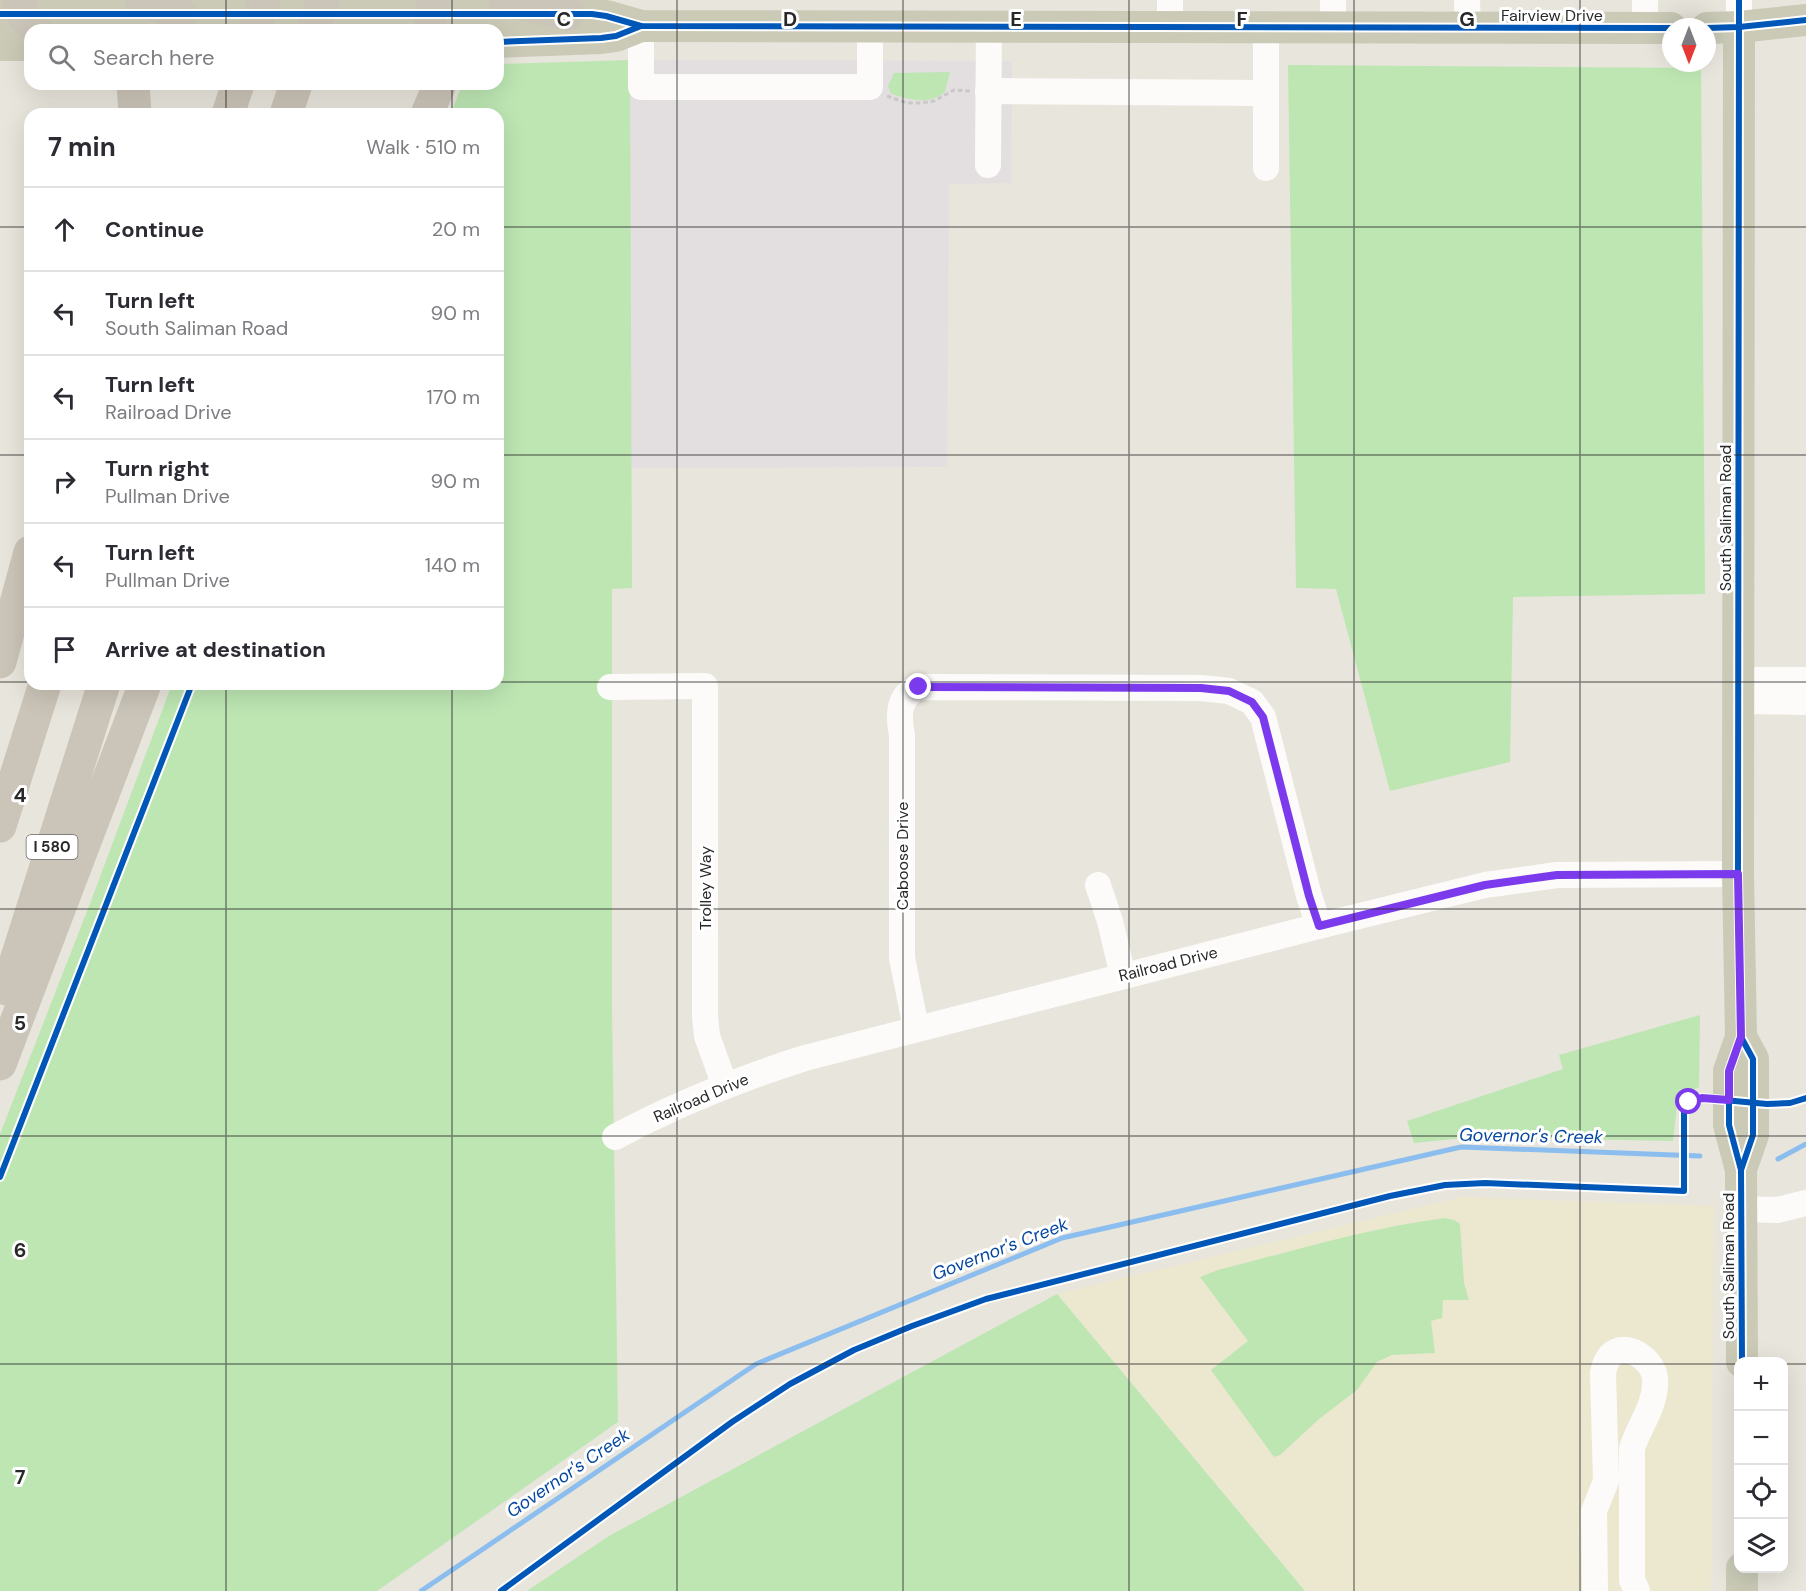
<!DOCTYPE html>
<meta charset="utf-8">
<style>
:root{--surface:#fff;--page:#f7f7f7;--text:#2b2b33;--muted:#7c7c81;--line:#e1e1e2}
body{margin:0;font-family:"DM Sans",sans-serif;background:var(--page);color:var(--text)}
.controls{position:absolute;right:18px;bottom:18px;display:grid;overflow:hidden;border-radius:12px;box-shadow:0 6px 24px #0002}
.controls button{width:54px;height:54px;display:grid;place-items:center;padding:0;border:0;border-bottom:2px solid var(--line);background:var(--surface);color:var(--text);font:30px sans-serif}
.compass{position:absolute;left:1662px;top:18px;width:54px;height:54px;border-radius:50%;background:var(--surface);box-shadow:0 6px 24px #0002;rotate:180deg}
.stop{position:absolute;width:18px;height:18px;margin:-14px;border:4px solid #7c3aed;border-radius:50%;background:#fff}
.stop.end{background:#7c3aed;border-color:#fff;box-shadow:0 2px 6px #0008}
.list{margin:0;padding:0;list-style:none}
h2{display:flex;justify-content:space-between;align-items:center;height:78px;margin:0;padding:0 24px;font-size:26px}
h2 small{font-size:20px;font-weight:400;color:var(--muted)}
.list li{display:grid;grid-template-columns:39px 1fr auto;gap:18px;align-items:center;box-sizing:border-box;height:84px;padding:0 24px;border-top:2px solid var(--line)}
.list b{display:block;font-size:22px;white-space:nowrap}
.list p{margin:0;font-size:20px;white-space:nowrap;color:var(--muted)}
.list em{font-size:20px;font-style:normal;color:var(--muted)}
.icon{flex:none;width:33px;height:33px;fill:none;stroke:currentColor;stroke-width:2;stroke-linecap:round;stroke-linejoin:round}
.map{position:relative;flex:none;width:1806px;height:1591px;overflow:hidden}
.search{position:absolute;background:var(--surface);box-shadow:0 6px 24px #0002;left:24px;top:24px;width:480px;height:66px;display:flex;align-items:center;gap:15px;box-sizing:border-box;padding:0 21px;border-radius:18px;color:var(--muted);font-size:22px}
.panel{position:absolute;background:var(--surface);box-shadow:0 6px 24px #0002;left:24px;top:108px;width:480px;height:582px;border-radius:18px}
.map>svg:first-child{display:block}
.industrial{fill:#e3dfe0}
.education{fill:#ece8d0}
.green{fill:#bde6b3}
.lines{fill:none;stroke-linecap:round;stroke-linejoin:round}
.stream{stroke:#8bbeee;stroke-width:5}
.path{stroke:#c9c8c7;stroke-width:3;stroke-dasharray:4.5 3;stroke-linecap:butt}
.minor{stroke:#fcfbfa;stroke-width:26}
.major{stroke:#cacab7;stroke-width:32}
.highway{stroke:#cbc4b8;stroke-width:33}
.cycleway-casing{stroke:#fff;stroke-width:10}
.cycleway{stroke:#0057b8;stroke-width:6}
.route{stroke:#7c3aed;stroke-width:8}
.grid{fill:none;stroke:#282828;stroke-width:1.5;stroke-opacity:0.55}
.labels{text-anchor:middle;dominant-baseline:central;stroke-width:6;stroke-linejoin:round;paint-order:stroke}
.shield{fill:#fff;stroke:#686868;stroke-width:1.5}
.shield-label{font-size:15px;font-weight:bold;fill:#282828}
.street-label{font-size:16px;fill:#282828;stroke:#fff}
.water-label{font-size:18px;font-style:italic;fill:#05479f;stroke:#fff}
.grid-label{font-size:20px;text-anchor:middle;font-weight:bold;fill:#282828;stroke:#fff;stroke-width:6;stroke-linejoin:round;paint-order:stroke}
</style>
<div class="map">
<svg width="1806" height="1591" viewBox="0 0 1806 1591">
<rect width="100%" height="100%" fill="#e8e5dc"/>
<polygon class="industrial" points="630,60 1012,61 1011,183 949,184 947,467 630,468"/>
<polygon class="education" points="1462,1197 1714,1206 1711,1591 1305,1591 1057,1294"/>
<g class="green">
<polygon points="630,60 632,588 612,589 612,1007 618,1422 377,1591 0,1591 0,1134 91,901 172,684 498,684 498,114 451,114 462,84 498,84 498,64"/>
<polygon points="1288,65 1701,68 1705,594 1513,597 1510,762 1390,791 1336,589 1296,588"/>
<path d="M950 72 945 92C927 106 910 99 891 94L888 86 894 73Z"/>
<polygon points="1700,1015 1699,1087 1683,1095 1677,1105 1673,1141 1474,1137 1414,1143 1407,1121 1563,1069 1559,1055"/>
<path d="M1445 1218 1454 1220 1460 1224 1464 1283 1469 1300H1443L1442 1318 1431 1321 1435 1353 1392 1355 1377 1362 1357 1390 1319 1419 1280 1455 1274 1457 1211 1370 1248 1341 1200 1277 1218 1270C1293 1251 1368 1228 1445 1218Z"/>
<polygon points="1057,1294 1305,1591 527,1591 609,1536"/>
</g>
<g class="lines">
<g class="stream">
<polyline points="1778,1159 1806,1144"/>
<polyline points="421,1591 756,1364 1062,1238 1461,1147 1700,1156"/>
</g>
<polyline class="path" points="887,96 907,103 920,103 934,101 954,90 970,91"/>
<g class="minor">
<polyline points="1170,0 1170,27"/>
<polyline points="1467,0 1468,28"/>
<polyline points="1645,0 1645,28"/>
<polyline points="641,26 641,87 870,87 870,27"/>
<polyline points="1266,27 1266,168"/>
<polyline points="1333,27 1333,0"/>
<polyline points="1739,27 1739,0"/>
<polyline points="988,91 1265,93"/>
<polyline points="988,165 989,27"/>
<polyline points="1739,680 1806,680"/>
<polyline points="610,687 705,686 705,1016 707,1036 725,1086"/>
<polyline points="1739,701 1806,702"/>
<polyline points="1098,885 1110,921 1123,976"/>
<path d="M916 1028 902 958V735C898 716 898 695 919 687L1201 688 1229 691 1252 702 1263 717 1309 896 1319 926"/>
<path d="M615 1137C675 1105 739 1079 805 1058L1319 926 1485 885 1557 875 1738 874"/>
<polyline points="1741,1209 1777,1210 1806,1203"/>
<path d="M1595 1591 1594 1511 1606 1481 1603 1373C1604 1367 1606 1361 1610 1356 1625 1340 1653 1359 1655 1378 1657 1404 1640 1424 1632 1448V1580L1637 1591"/>
</g>
<g class="major">
<polyline points="0,14 592,14 606,16 641,26 1671,28"/>
<polyline points="1739,27 1738,874 1741,1037 1729,1071 1729,1125 1741,1170 1742,1362"/>
<polyline points="1707,28 1739,27 1806,20"/>
<polyline points="498,42 601,38 616,36 641,26"/>
<polyline points="0,45 30,45"/>
<polyline points="1741,1037 1753,1059 1753,1135 1741,1169"/>
<polyline points="1742,1568 1742,1591"/>
</g>
<g class="highway">
<polyline points="19,0 22,14 37,30"/>
<polyline points="141,0 181,14"/>
<polyline points="505,0 568,14"/>
<polyline points="255,30 264,0"/>
<polyline points="313,30 323,0"/>
<polyline points="429,30 433,0"/>
<polyline points="133,84 135,114"/>
<polyline points="228,114 238,84"/>
<polyline points="286,114 296,84"/>
<polyline points="427,114 440,84"/>
<polyline points="0,662 30,552"/>
<polyline points="0,826 45,684"/>
<polyline points="7,989 104,684"/>
<polyline points="0,1064 145,684"/>
</g>
<defs>
<g id="cycleway">
<polyline points="1739,0 1738,874 1741,1037 1729,1071 1729,1125 1741,1170 1742,1362"/>
<polyline points="0,14 592,14 606,16 641,26 1671,28"/>
<polyline points="1707,28 1739,27 1806,20"/>
<polyline points="498,42 601,38 616,36 641,26"/>
<polyline points="1741,1037 1753,1059 1753,1135 1741,1170"/>
<polyline points="0,1177 192,684"/>
<polyline points="501,1591 732,1422 790,1384 854,1350 912,1326 986,1299 1390,1196 1445,1185 1485,1183 1684,1191 1684,1111 1689,1102 1702,1098 1767,1104 1790,1103 1806,1098"/>
</g>
</defs>
<use href="#cycleway" class="cycleway-casing"/>
<use href="#cycleway" class="cycleway"/>
</g>
<g class="lines">
<polyline class="route" points="919,687 1201,688 1229,691 1252,702 1263,717 1309,896 1319,926 1485,885 1557,875 1738,874 1741,1037 1729,1071 1729,1100 1702,1098 1689,1102"/>
</g>
<path class="grid" d="M226 0V30M452 0V30M677 0V1591M903 0V1591M1129 0V1591M1354 0V1591M1580 0V1591M226 84V114M452 84V114M0 227H30M498 227H1806M0 455H30M498 455H1806M0 682H30M498 682H1806M226 684V1591M452 684V1591M0 909H1806M0 1136H1806M0 1364H1738M1784 1364H1806"/>
<g class="labels">
<rect class="shield" x="26.5" y="835" width="51" height="24" rx="4.5"/>
<g class="shield-label">
<text x="52" y="847">I 580</text>
</g>
<g class="street-label">
<text x="1552" y="15">Fairview Drive</text>
<text transform="translate(1725 518) rotate(-90)">South Saliman Road</text>
<text transform="translate(902 856) rotate(-90)">Caboose Drive</text>
<text transform="translate(705 888) rotate(-90)">Trolley Way</text>
<text transform="translate(1168 964) rotate(-14)">Railroad Drive</text>
<text transform="translate(701 1098) rotate(-23)">Railroad Drive</text>
<text transform="translate(1728 1266) rotate(-90)">South Saliman Road</text>
</g>
<g class="water-label">
<text transform="translate(1531 1136) rotate(1)">Governor's Creek</text>
<text transform="translate(1000 1249) rotate(-21)">Governor's Creek</text>
<text transform="translate(568 1473) rotate(-34)">Governor's Creek</text>
</g>
</g>
<g class="grid-label">
<text x="564" y="26">C</text>
<text x="790" y="26">D</text>
<text x="1016" y="26">E</text>
<text x="1242" y="26">F</text>
<text x="1467" y="26">G</text>
<text x="20" y="802">4</text>
<text x="20" y="1030">5</text>
<text x="20" y="1257">6</text>
<text x="20" y="1484">7</text>
</g>
</svg>
<div class="controls">
<button>+</button>
<button>−</button>
<button><svg class="icon" aria-label="locate" viewBox="0 0 24 24"><circle cx="12" cy="12" r="6"/><path d="M12 2v4M12 18v4M2 12h4M18 12h4"/></svg></button>
<button><svg class="icon" aria-label="layers" viewBox="0 0 24 24"><path d="M12 4l9 5-9 5-9-5zM3 14l9 5 9-5"/></svg></button>
</div>
<svg class="compass" viewBox="-18 -18 36 36"><path d="M0-13l5 13h-10z" fill="#e53935"/><path d="M0 13l5-13h-10z" fill="#7c7c81"/></svg>
<div class="stop" style="left:1689px;top:1102px"></div>
<div class="stop end" style="left:919px;top:687px"></div>
<div class="search"><svg class="icon" aria-label="search" viewBox="0 0 24 24"><circle cx="10" cy="10" r="6"/><path d="M15 15l6 6"/></svg>Search here</div>
<section class="panel">
<h2>7 min<small>Walk · 510 m</small></h2>
<ul class="list">
<li><svg class="icon" aria-label="ahead" viewBox="0 0 24 24"><path d="M12 20V5M6 11l6-6 6 6"/></svg><div><b>Continue</b></div><em>20 m</em></li>
<li><svg class="icon" aria-label="left" viewBox="0 0 24 24"><path d="M17 20v-9H6M10 6l-5 5 5 5"/></svg><div><b>Turn left</b><p>South Saliman Road</p></div><em>90 m</em></li>
<li><svg class="icon" aria-label="left" viewBox="0 0 24 24"><path d="M17 20v-9H6M10 6l-5 5 5 5"/></svg><div><b>Turn left</b><p>Railroad Drive</p></div><em>170 m</em></li>
<li><svg class="icon" aria-label="right" viewBox="0 0 24 24"><path d="M7 20v-9h11M14 6l5 5-5 5"/></svg><div><b>Turn right</b><p>Pullman Drive</p></div><em>90 m</em></li>
<li><svg class="icon" aria-label="left" viewBox="0 0 24 24"><path d="M17 20v-9H6M10 6l-5 5 5 5"/></svg><div><b>Turn left</b><p>Pullman Drive</p></div><em>140 m</em></li>
<li><svg class="icon" aria-label="arrive" viewBox="0 0 24 24"><path d="M6 21V4h12l-3 4 3 4H6"/></svg><div><b>Arrive at destination</b></div></li>
</ul>
</section>
</div>
